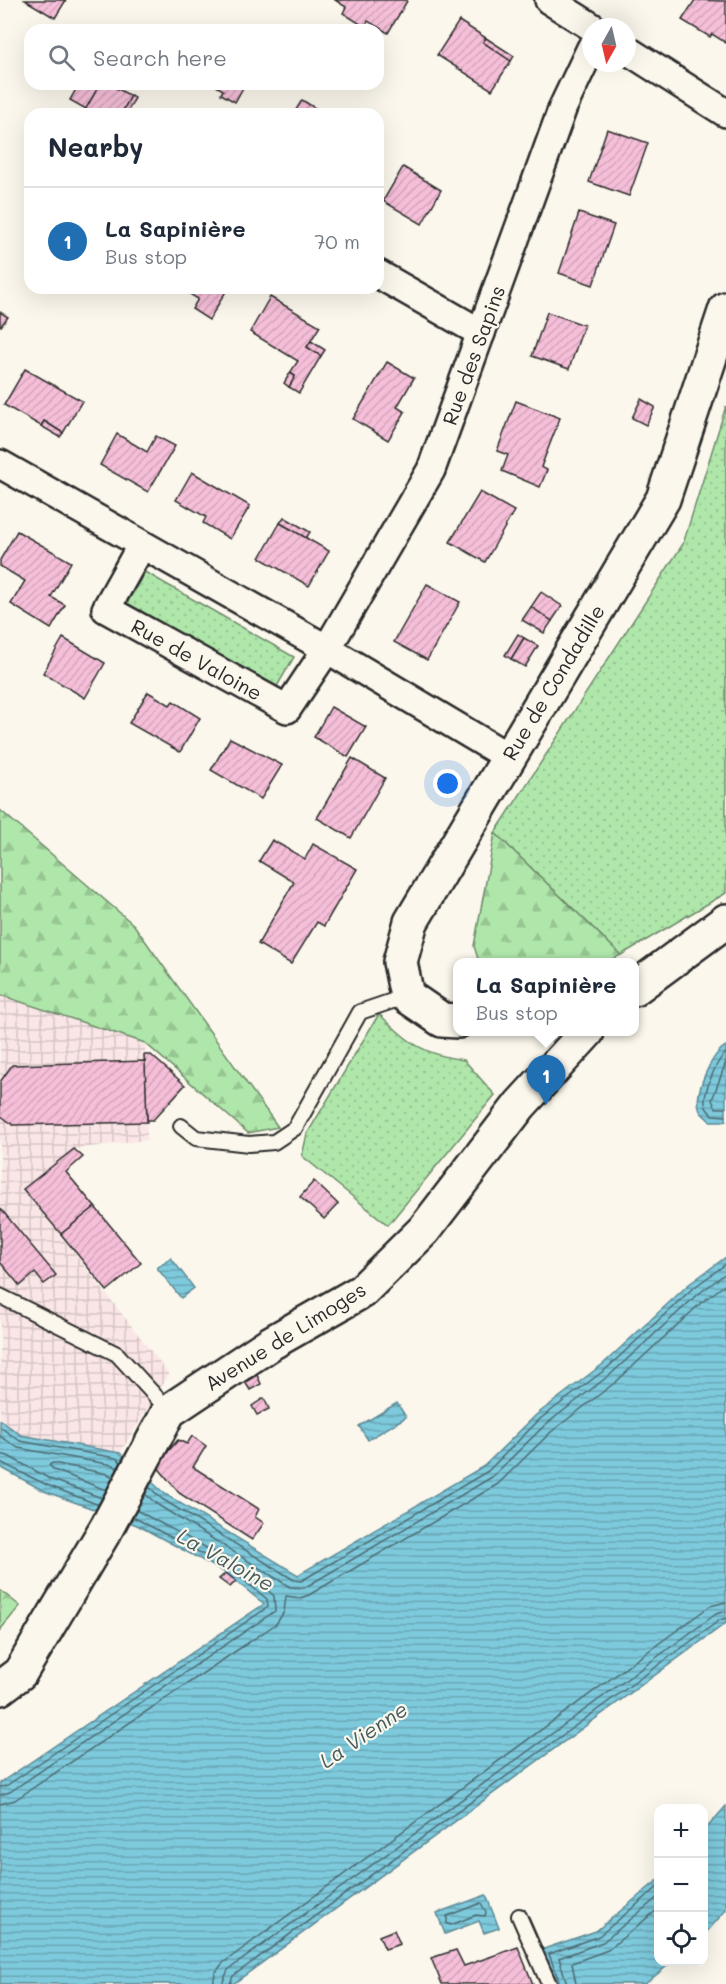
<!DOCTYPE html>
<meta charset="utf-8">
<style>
:root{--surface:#fff;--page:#f2f2f3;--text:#1f2937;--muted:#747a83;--line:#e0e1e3;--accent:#1f6fb2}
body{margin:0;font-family:Mali,sans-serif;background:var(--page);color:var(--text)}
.controls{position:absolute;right:18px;bottom:18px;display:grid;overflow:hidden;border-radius:12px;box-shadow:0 6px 24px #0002}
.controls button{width:54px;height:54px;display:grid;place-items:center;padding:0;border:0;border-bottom:2px solid var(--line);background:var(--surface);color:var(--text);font:30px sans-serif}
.compass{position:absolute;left:582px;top:18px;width:54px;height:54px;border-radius:50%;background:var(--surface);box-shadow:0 6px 24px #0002;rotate:188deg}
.you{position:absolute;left:448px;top:784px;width:21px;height:21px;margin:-15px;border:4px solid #fff;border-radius:50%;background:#1a73e8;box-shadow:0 0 0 9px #1a73e833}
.badge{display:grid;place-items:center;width:39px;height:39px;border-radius:50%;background:var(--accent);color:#fff;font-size:20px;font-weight:700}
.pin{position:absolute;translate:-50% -50px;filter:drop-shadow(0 2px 3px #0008)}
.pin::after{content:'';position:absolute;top:32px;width:21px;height:18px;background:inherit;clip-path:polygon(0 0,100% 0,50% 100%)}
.popup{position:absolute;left:453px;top:958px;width:186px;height:78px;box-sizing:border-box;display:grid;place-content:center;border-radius:12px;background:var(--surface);filter:drop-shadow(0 2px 4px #0005);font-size:20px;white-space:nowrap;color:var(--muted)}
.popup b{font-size:22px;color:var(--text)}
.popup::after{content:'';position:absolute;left:50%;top:100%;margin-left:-12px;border:12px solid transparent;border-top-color:var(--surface)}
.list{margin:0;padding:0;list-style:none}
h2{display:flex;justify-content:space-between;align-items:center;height:78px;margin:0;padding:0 24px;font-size:26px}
h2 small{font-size:20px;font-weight:400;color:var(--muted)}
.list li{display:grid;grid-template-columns:39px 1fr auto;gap:18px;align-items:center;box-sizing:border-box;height:108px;padding:0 24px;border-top:2px solid var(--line)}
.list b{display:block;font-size:22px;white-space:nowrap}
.list p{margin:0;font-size:20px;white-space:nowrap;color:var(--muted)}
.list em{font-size:20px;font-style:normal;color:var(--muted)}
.icon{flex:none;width:33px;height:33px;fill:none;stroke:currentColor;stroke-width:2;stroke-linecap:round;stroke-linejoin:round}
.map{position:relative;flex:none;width:726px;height:1984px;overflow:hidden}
.search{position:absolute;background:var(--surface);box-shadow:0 6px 24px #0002;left:24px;top:24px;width:360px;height:66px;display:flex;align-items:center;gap:15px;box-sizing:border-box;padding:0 21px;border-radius:18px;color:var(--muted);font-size:22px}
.panel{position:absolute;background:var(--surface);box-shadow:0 6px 24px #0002;left:24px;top:108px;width:360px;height:186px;border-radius:18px}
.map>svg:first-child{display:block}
.industrial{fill:url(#industrial-grid)}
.grass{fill:url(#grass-dots);stroke:#6d896a;stroke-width:1.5}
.forest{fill:url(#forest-firs);stroke:#6d896a;stroke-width:1.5}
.water{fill:url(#water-rules);stroke:#5d8a96;stroke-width:1.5}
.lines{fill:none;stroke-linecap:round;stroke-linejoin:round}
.shore{stroke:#4c6b72;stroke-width:1.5}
.building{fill:url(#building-hatch);stroke:#2b2b2b;stroke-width:1.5}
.lane-casing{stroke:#2b2b2b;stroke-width:18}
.street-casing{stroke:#2b2b2b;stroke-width:32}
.secondary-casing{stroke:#2b2b2b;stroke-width:38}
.lane{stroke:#fbf7ec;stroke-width:14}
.street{stroke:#fbf7ec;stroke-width:27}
.secondary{stroke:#fbf7ec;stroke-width:33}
.labels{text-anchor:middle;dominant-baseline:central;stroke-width:4.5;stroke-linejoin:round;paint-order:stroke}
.street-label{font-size:20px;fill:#2b2b2b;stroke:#fbf7ec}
.water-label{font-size:21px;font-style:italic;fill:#445b60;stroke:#fbf7ec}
</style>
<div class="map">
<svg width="726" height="1984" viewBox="0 0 726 1984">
<defs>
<pattern id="industrial-grid" width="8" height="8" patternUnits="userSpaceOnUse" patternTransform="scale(1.5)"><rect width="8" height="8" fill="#fae6e6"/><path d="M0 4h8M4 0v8" fill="none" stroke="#d6c5c5"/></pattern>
<pattern id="grass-dots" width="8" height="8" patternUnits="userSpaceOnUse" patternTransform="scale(1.5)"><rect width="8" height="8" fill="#afe7aa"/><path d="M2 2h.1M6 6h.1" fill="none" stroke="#97c692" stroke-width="1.8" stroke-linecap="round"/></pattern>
<pattern id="forest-firs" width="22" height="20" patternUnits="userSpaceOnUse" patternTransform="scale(1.5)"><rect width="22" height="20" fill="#afe7aa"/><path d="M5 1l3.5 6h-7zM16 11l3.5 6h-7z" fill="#97c692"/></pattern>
<pattern id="water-rules" width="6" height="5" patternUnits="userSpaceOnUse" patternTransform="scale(1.5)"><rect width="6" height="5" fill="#7ecadd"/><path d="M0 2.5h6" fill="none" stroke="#67a4b3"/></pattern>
<pattern id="building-hatch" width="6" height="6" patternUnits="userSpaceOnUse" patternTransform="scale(1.5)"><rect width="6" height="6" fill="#f6bfd9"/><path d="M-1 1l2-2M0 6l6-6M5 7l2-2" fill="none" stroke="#d3a4ba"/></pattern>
</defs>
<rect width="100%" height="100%" fill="#fbf7ec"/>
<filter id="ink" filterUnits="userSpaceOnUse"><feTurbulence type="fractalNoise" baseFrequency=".0167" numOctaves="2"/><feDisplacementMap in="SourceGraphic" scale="12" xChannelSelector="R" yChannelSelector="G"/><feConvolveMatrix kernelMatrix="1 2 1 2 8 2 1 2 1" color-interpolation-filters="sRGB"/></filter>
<g filter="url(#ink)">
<polygon class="industrial" points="0,995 145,1043 147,1140 74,1149 24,1189 169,1374 120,1453 21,1435 0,1424"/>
<g class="grass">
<polygon points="726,406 726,893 621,955 495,833 683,544"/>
<polygon points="145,572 294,657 276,688 127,603"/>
<path d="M379 1014C410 1043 421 1054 464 1060L495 1095 388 1225 302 1156 307 1134Z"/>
</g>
<g class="forest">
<polygon points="0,810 134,925 278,1127 248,1133 145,1043 0,995"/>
<polygon points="495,833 621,955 606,962 479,962 474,946"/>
<polygon points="0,1590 20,1606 0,1630"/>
</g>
<g class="water">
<path d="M726 1046V1121H710C707 1118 702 1114 700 1111 693 1095 711 1053 726 1046Z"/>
<polygon points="726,1257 726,1623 233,1984 0,1984 0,1783 264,1604 226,1573 137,1525 44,1491 0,1467 0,1420 21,1435 120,1453 165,1494 298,1575 484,1466 536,1415 603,1364 688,1285"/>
<polygon points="171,1258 194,1288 181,1298 157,1268"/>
<polygon points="397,1403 406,1417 368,1440 359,1426"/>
<polygon points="726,1806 726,1910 704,1935 704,1831"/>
<polygon points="658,1880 658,1962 672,1962 645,1984 555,1984 538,1951 596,1931"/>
<polygon points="486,1895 499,1928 484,1933 479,1921 445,1934 437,1913"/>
</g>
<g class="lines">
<g class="shore">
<path d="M726 1053C717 1059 701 1096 706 1107 707 1110 711 1113 712 1115L726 1116"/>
<polyline points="726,1062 712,1100 716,1108 726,1108"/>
<polyline points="0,1427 20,1441 116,1458 121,1462"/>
<polyline points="0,1436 18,1448 113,1465 118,1469"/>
<polyline points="0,1454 8,1456 50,1479 102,1498"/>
<polyline points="0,1462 47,1485 99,1505"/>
<polyline points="149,1487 162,1499 294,1580 301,1581 488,1471 540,1419 606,1369 692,1289 726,1264"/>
<polyline points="106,1490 54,1470 49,1465 53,1463 108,1474 113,1477"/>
<polyline points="145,1494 158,1505 290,1587 304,1588 492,1477 545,1425 611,1374 697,1295 726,1273"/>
<polyline points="0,1787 6,1786 268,1607 267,1599 229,1568 133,1517"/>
<polyline points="0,1795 10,1792 275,1611 274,1596 252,1575 233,1562 136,1510"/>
<polyline points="0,1804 15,1800 276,1624 284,1612 286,1596 300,1598 309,1595 498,1484 551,1432 617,1381 702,1302 726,1284"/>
<polygon points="481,1903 486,1912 485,1916 476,1915 451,1925 447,1924 447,1916"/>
<polyline points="213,1984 215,1973 223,1963 710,1606 726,1602"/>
<polyline points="222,1984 228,1970 716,1614 726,1611"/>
<polyline points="230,1984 233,1976 720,1620 726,1618"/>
<polyline points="560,1984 549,1954 599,1936 658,1887"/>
<polyline points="567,1984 559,1958 603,1942 658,1897"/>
<polyline points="576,1984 572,1963 608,1950 658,1909"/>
</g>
</g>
<g class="building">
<polygon points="25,0 66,0 55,18"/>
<polygon points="335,0 406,0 407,1 388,33 368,21 365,27 343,13 346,7"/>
<polygon points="695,0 726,1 726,43 712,34 710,37 682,20"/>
<polygon points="459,21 486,38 483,42 511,61 492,90 437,55"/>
<polygon points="486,38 514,56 511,61 483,42"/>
<polygon points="79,84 100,84 86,109 70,100"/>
<polygon points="100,84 109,84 131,96 121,114 83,114"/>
<polygon points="213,84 245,84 235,102 221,94 223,90"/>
<polygon points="131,96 135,98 126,114 121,114"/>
<polygon points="302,100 318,110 315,114 294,113"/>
<polygon points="607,129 648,143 629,196 589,182"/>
<polygon points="403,167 441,190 422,224 383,201"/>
<polygon points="579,213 614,225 593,285 559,273"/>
<polygon points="180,288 228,288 209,320 192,309 198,299"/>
<polygon points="270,297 320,326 307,347 321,356 299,393 289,387 295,376 290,373 298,361 250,332"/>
<polygon points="0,312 8,317 1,326 0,325"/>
<polygon points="547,312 584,325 569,369 532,356"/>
<polygon points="311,341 325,350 321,356 307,347"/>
<polygon points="387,362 414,378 397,407 405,412 388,440 353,419"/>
<polygon points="25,369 82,401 63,433 44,421 41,426 4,405"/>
<polygon points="290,373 295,376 289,387 284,383"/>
<polygon points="641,399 655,407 646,425 632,418"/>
<polygon points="516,401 560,418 541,467 547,470 540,487 502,471 508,455 497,451"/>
<polygon points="44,421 63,433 60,437 41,426"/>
<polygon points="117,434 147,452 156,436 175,446 148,492 100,465"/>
<polygon points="192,472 250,506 230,539 203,523 206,517 176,500"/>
<polygon points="480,492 514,511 485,562 450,542"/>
<polygon points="284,517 310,532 306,538 280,523"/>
<polygon points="280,523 329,551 309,586 260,558"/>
<polygon points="17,531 71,562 51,597 65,605 51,629 11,604 25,581 0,566 0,560"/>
<polygon points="427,584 460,602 427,660 394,642"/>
<polygon points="541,592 562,606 552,621 531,607"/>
<polygon points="531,607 552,621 544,633 522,620"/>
<polygon points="518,634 524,638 511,659 505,655"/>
<polygon points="63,638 105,663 85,698 43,673"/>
<polygon points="524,638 538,646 525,667 511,659"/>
<polygon points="148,692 170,705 173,701 200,718 180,752 129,723"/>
<polygon points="331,707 366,727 348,757 314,737"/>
<polygon points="230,738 282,765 261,799 211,770"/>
<polygon points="352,758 385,778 351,838 317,818"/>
<polygon points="272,840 305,859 313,844 357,869 324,926 317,922 291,964 258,944 294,882 259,861"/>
<polygon points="144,1055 151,1055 185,1085 153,1120 147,1120"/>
<polygon points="145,1061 147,1122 13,1125 0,1115 0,1082 12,1065"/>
<polygon points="74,1149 83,1157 66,1172 95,1207 61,1234 23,1189"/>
<polygon points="314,1181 338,1204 324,1219 300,1197"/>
<polygon points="95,1207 141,1263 107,1291 61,1234"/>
<polygon points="0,1208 56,1275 44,1284 35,1273 20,1286 0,1262"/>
<polygon points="257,1375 261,1384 250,1390 245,1382"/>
<polygon points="264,1398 269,1409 257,1415 252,1406"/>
<polygon points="192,1436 206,1446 193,1467 259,1509 255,1517 264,1523 252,1540 179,1493 156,1465 178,1440 187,1444"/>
<polygon points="226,1573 236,1581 230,1587 219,1579"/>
<polygon points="394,1930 400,1944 385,1949 379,1936"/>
<polygon points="518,1947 533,1984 442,1984 431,1958 456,1950 464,1966"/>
</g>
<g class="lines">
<defs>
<g id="lane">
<polyline points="181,1126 196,1138 249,1144 274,1142 295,1128 360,1012 407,996"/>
<polyline points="0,1296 117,1354 169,1411"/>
<polyline points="519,1916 549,1984"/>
</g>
<g id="street">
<polyline points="549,0 592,27"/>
<polyline points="627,50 726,113"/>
<polyline points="378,274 481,333"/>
<polyline points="0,464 327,649 508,757"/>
<polyline points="141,546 106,609 287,709 327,649 431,470 563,107 591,48"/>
</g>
<g id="secondary">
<polyline points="634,989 726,921"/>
<polyline points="458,1021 442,1020 407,996 400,962 411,922 663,499 726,309"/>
<polyline points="0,1688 20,1673 107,1527 169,1411 271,1343 362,1291 424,1230 520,1105 587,1032"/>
</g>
</defs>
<use href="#lane" class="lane-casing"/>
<use href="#street" class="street-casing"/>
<use href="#secondary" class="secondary-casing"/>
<use href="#lane" class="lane"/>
<use href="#street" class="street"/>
<use href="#secondary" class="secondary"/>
</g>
</g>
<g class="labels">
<g class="street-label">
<text transform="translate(473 355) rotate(-70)">Rue des Sapins</text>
<text transform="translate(197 659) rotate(29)">Rue de Valoine</text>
<text transform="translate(553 682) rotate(-59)">Rue de Condadille</text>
<text transform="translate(285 1336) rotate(-32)">Avenue de Limoges</text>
</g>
<g class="water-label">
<text transform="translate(226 1559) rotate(29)">La Valoine</text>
<text transform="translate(363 1734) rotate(-34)">La Vienne</text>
</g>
</g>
</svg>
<div class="controls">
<button>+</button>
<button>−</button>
<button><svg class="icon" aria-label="locate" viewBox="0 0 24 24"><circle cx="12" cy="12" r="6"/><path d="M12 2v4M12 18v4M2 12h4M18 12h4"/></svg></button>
</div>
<svg class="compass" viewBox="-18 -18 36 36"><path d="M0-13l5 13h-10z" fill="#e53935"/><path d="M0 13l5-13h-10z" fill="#747a83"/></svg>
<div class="you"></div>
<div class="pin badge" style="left:546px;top:1105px">1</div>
<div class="popup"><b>La Sapinière</b>Bus stop</div>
<div class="search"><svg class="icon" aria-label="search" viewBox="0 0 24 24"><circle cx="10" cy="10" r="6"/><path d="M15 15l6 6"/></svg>Search here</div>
<section class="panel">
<h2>Nearby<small></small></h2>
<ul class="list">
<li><span class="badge">1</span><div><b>La Sapinière</b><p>Bus stop</p></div><em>70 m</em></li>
</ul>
</section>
</div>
